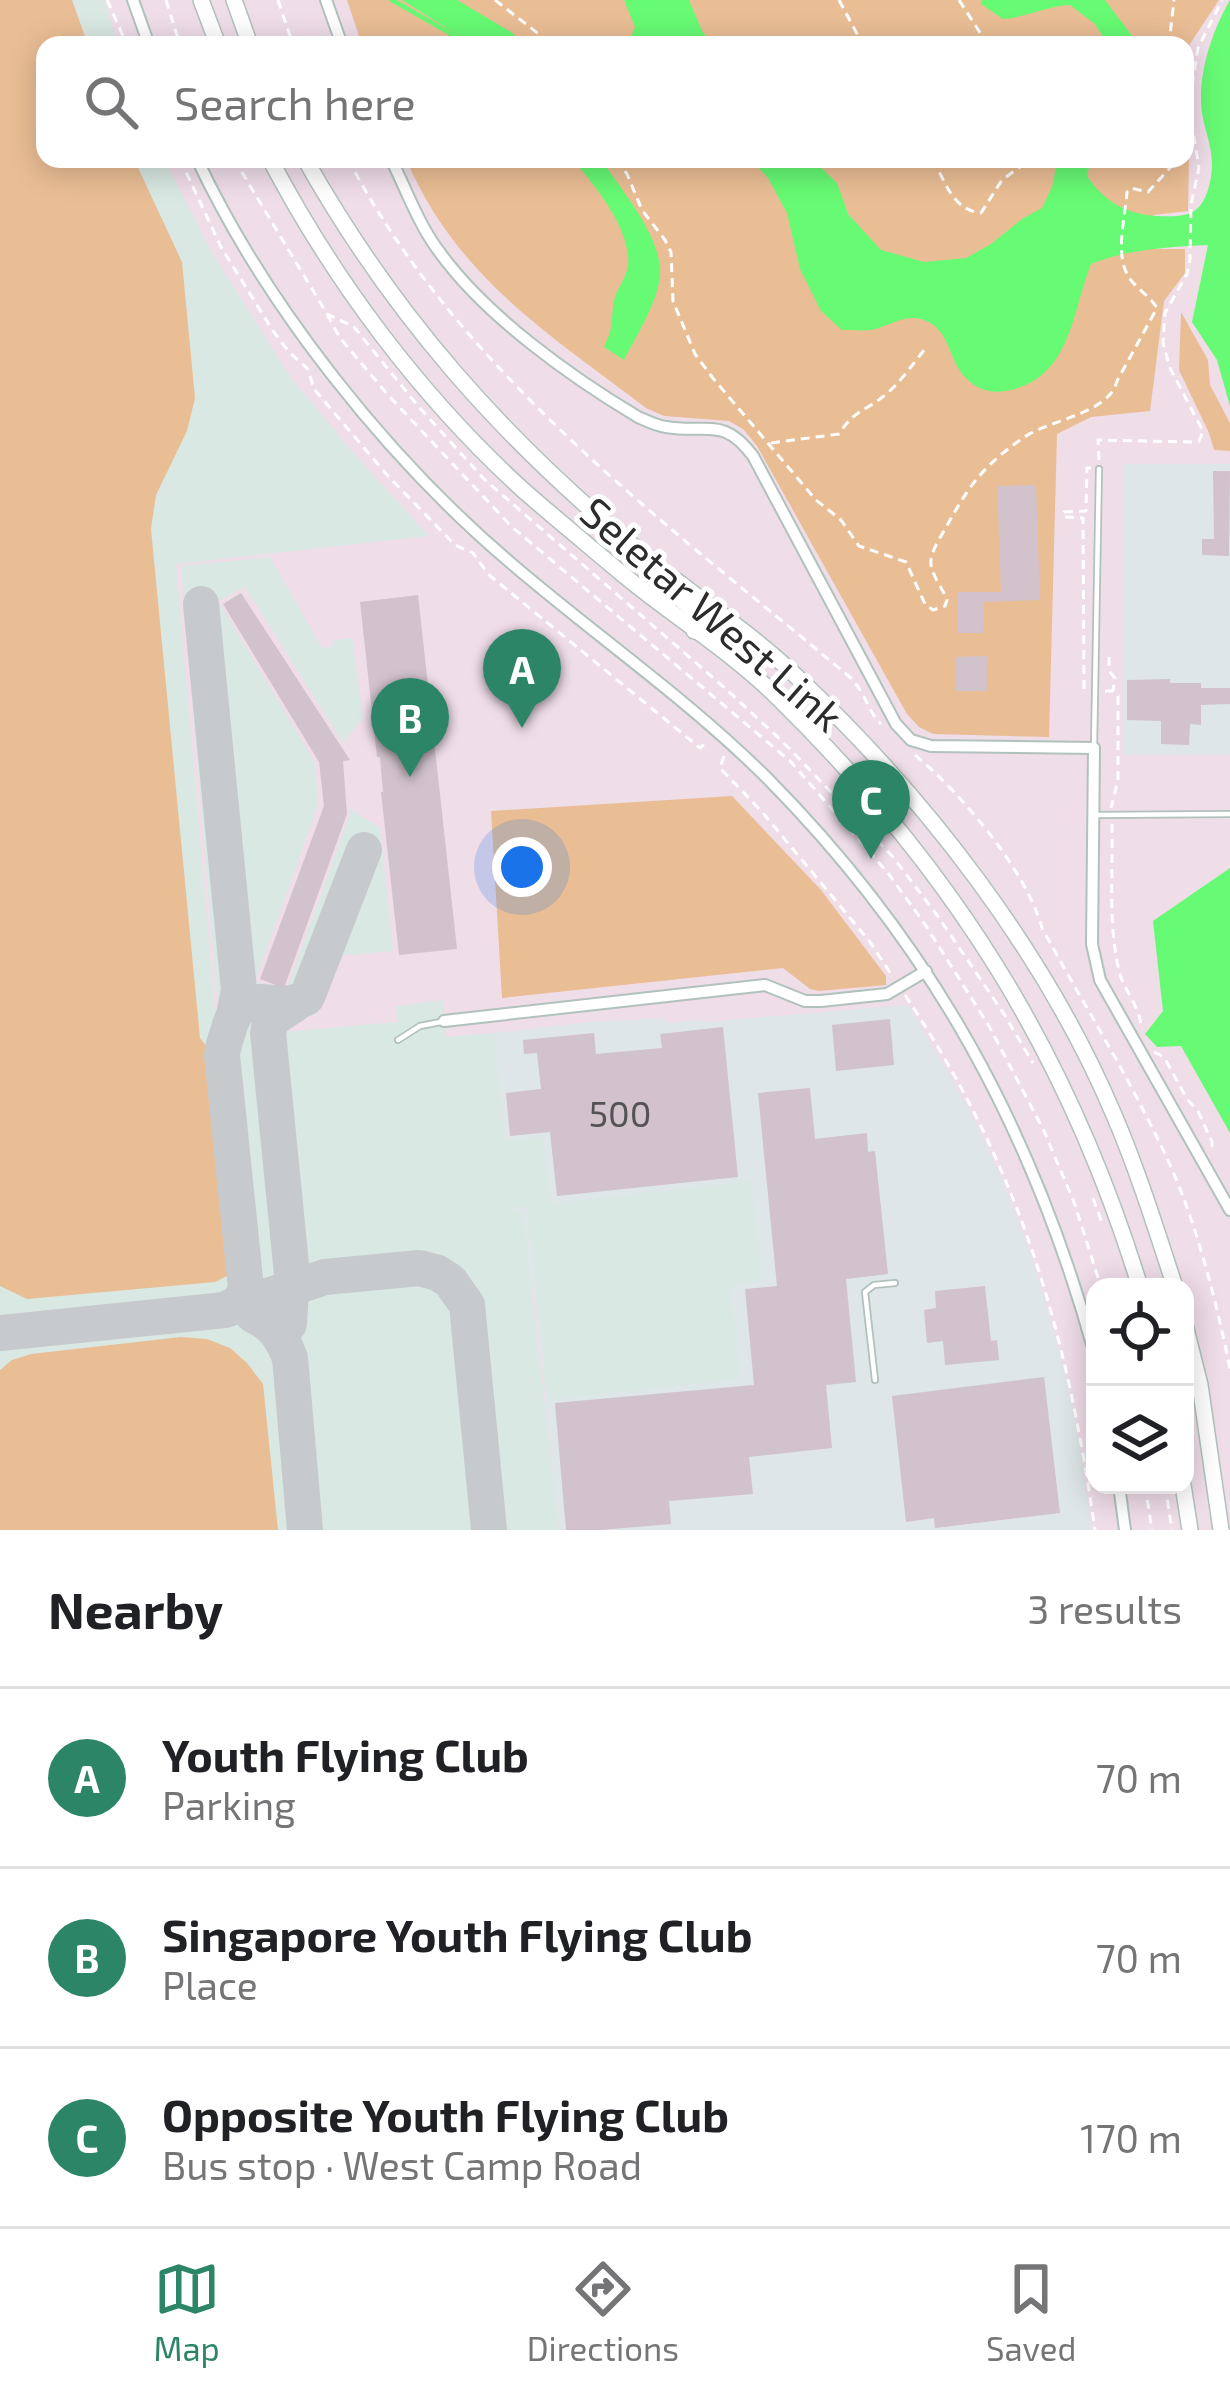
<!DOCTYPE html>
<meta charset="utf-8">
<style>
:root{--surface:#fff;--page:#f6f6f6;--text:#202124;--muted:#757577;--line:#e0e0e0;--accent:#2c8566}
body{margin:0;font-family:"Exo 2",sans-serif;background:var(--page);color:var(--text)}
.controls{position:absolute;right:36px;bottom:36px;display:grid;overflow:hidden;border-radius:24px;box-shadow:0 6px 30px #0003}
.controls button{width:108px;height:108px;display:grid;place-items:center;padding:0;border:0;border-bottom:3px solid var(--line);background:var(--surface);color:var(--text);font:60px sans-serif}
.you{position:absolute;left:522px;top:867px;width:42px;height:42px;margin:-30px;border:9px solid #fff;border-radius:50%;background:#1a73e8;box-shadow:0 0 0 18px #1a73e833}
.badge{display:grid;place-items:center;width:78px;height:78px;border-radius:50%;background:var(--accent);color:#fff;font-size:39px;font-weight:700}
.pin{position:absolute;translate:-50% -99px;filter:drop-shadow(0 3px 6px #0008)}
.pin::after{content:'';position:absolute;top:63px;width:42px;height:36px;background:inherit;clip-path:polygon(0 0,100% 0,50% 100%)}
.list{margin:0;padding:0;list-style:none}
h2{display:flex;justify-content:space-between;align-items:center;height:156px;margin:0;padding:0 48px;font-size:51px}
h2 small{font-size:39px;font-weight:400;color:var(--muted)}
.list li{display:grid;grid-template-columns:78px 1fr auto;gap:36px;align-items:center;box-sizing:border-box;height:180px;padding:0 48px;border-top:3px solid var(--line)}
.list b{display:block;font-size:45px;white-space:nowrap}
.list p{margin:0;font-size:39px;white-space:nowrap;color:var(--muted)}
.list em{font-size:39px;font-style:normal;color:var(--muted)}
.icon{flex:none;width:66px;height:66px;fill:none;stroke:currentColor;stroke-width:2;stroke-linecap:round;stroke-linejoin:round}
.map{position:relative;flex:none;width:1230px;height:1530px;overflow:hidden}
.search{position:absolute;background:var(--surface);box-shadow:0 6px 30px #0003;left:36px;right:36px;top:36px;height:132px;display:flex;align-items:center;gap:30px;box-sizing:border-box;padding:0 42px;border-radius:24px;color:var(--muted);font-size:45px}
.sheet{height:696px;background:var(--surface)}
nav{display:flex;justify-content:space-around;align-items:center;box-sizing:border-box;height:168px;border-top:3px solid var(--line);background:var(--surface);font-size:33px;color:var(--muted)}
nav a{display:grid;justify-items:center;gap:6px}
nav .on{color:var(--accent)}
.map>svg:first-child{display:block}
.industrial{fill:#dee6e7}
.airport{fill:#d9e8e2}
.green{fill:#eabe95}
.water{fill:#67fa74}
.lines{fill:none;stroke-linecap:round;stroke-linejoin:round}
.stream{stroke:#67fa74;stroke-width:4.5}
.taxiway{stroke:#c7cacc;stroke-width:36}
.building{fill:#d1c2cb}
.lane-casing{stroke:#b1c1bb;stroke-width:8}
.street-casing{stroke:#b1c1bb;stroke-width:14}
.secondary-casing{stroke:#b1c1bb;stroke-width:18}
.path{stroke:#fff;stroke-width:3;stroke-dasharray:9 6;stroke-linecap:butt}
.lane{stroke:#fff;stroke-width:4.5}
.street{stroke:#fff;stroke-width:10}
.secondary{stroke:#fff;stroke-width:15}
.labels{text-anchor:middle;dominant-baseline:central;stroke-width:10;stroke-linejoin:round;paint-order:stroke}
.number-label{font-size:36px;fill:#555254}
.street-label{font-size:42px;fill:#2c2c2c;stroke:#fff}
</style>
<div class="map">
<svg width="1230" height="1530" viewBox="0 0 1230 1530">
<rect width="100%" height="100%" fill="#efdde8"/>
<g class="industrial">
<rect x="1124" y="464" width="106" height="291"/>
<polygon points="908,1005 970,1111 1001,1177 1034,1263 1063,1364 1076,1420 1092,1530 559,1530 534,1290 531,1286 519,1214 513,1211 494,1033 589,1022 662,1018 670,1023 700,1020 706,1022"/>
</g>
<polygon class="airport" points="0,0 104,0 118,45 45,45 45,159 164,159 212,253 291,378 355,455 429,536 176,564 217,1034 220,1035 181,566 270,557 322,648 332,647 334,640 352,638 363,718 343,743 245,587 218,601 315,763 318,805 255,981 286,992 350,814 349,808 380,828 393,951 339,956 317,1014 292,1021 284,1032 397,1022 396,1006 443,1000 446,1037 494,1033 505,1141 543,1137 551,1204 751,1181 762,1281 730,1285 740,1379 548,1400 527,1206 513,1207 513,1211 523,1213 559,1530 0,1530"/>
<g class="green">
<polygon points="0,0 72,0 88,45 45,45 45,159 134,159 182,262 195,398 187,431 156,495 151,529 200,1038 212,1054 234,1264 231,1274 215,1282 27,1299 0,1286"/>
<polygon points="347,0 1219,0 1188,47 1185,72 1185,45 362,45"/>
<path d="M1185 134 1189 161 1188 211 1153 215 1155 249H1185V273L1164 301 1150 411 1091 417 1057 434 1049 737 933 734 919 727 907 714 757 446 743 429 729 421 664 416 646 408C547 332 457 278 406 159H1185Z"/>
<polygon points="1181,312 1208,360 1210,385 1230,423 1230,451 1214,450 1209,433 1179,370"/>
<polygon points="732,796 821,890 886,976 886,985 819,991 810,989 783,968 502,998 491,811"/>
<polygon points="181,1337 207,1339 230,1348 247,1363 263,1384 278,1530 0,1530 0,1370 12,1360 31,1354"/>
</g>
<g class="water">
<polygon points="402,0 457,0 511,32 525,45 474,45"/>
<polygon points="624,0 689,0 702,31 713,45 628,45 635,27"/>
<path d="M981 0H1105L1139 45H1108L1095 24 1070 5C1047 6 1027 17 1003 19L981 4Z"/>
<path d="M1230 0V406L1217 360 1192 322 1208 245C1169 247 1128 249 1091 264 1072 312 1071 377 1010 390 994 394 979 391 967 379 948 362 951 329 924 320 904 313 889 327 871 330 862 331 851 330 842 330L821 311 800 269 787 213 768 178 750 159H812L837 183 848 214 881 250 924 262 966 258 991 244 1022 219 1042 208 1052 187 1058 159H1091L1087 176C1104 201 1125 214 1157 216 1184 217 1199 217 1208 190 1220 149 1201 134 1201 98 1201 64 1214 28 1230 0Z"/>
<path d="M572 159H601C621 190 662 237 660 274 659 300 636 337 624 360L604 347C615 325 610 323 614 301 616 289 626 279 628 266 632 231 595 185 572 159Z"/>
<polygon points="1230,868 1230,1133 1181,1046 1157,1047 1145,1034 1163,1011 1153,921"/>
</g>
<g class="lines">
<polyline class="stream" points="392,0 471,45"/>
<g class="taxiway">
<polyline points="201,604 239,990 234,1015"/>
<path d="M225 1310 240 1302 246 1288 222 1055C223 1044 227 1036 230 1025 245 982 279 1016 307 997L364 850"/>
<path d="M253 1315C273 1324 282 1337 290 1358L305 1530"/>
<polyline points="289,1324 292,1274 268,1033 271,1020 295,1004"/>
<polyline points="0,1333 225,1310 325,1277 419,1268 438,1273 450,1281 467,1305 489,1530"/>
</g>
</g>
<g class="building">
<polygon points="1213,471 1230,471 1229,556 1202,555 1202,539 1214,539"/>
<polygon points="1036,485 1040,600 984,602 983,633 958,633 958,592 1001,592 997,486"/>
<polygon points="241,593 350,760 343,761 347,814 284,988 260,979 324,806 319,762 223,604"/>
<polygon points="418,595 457,949 399,955 381,792 383,792 380,757 377,757 360,602"/>
<polygon points="987,656 987,691 956,691 955,657"/>
<polygon points="1170,679 1170,683 1201,683 1201,688 1230,688 1230,704 1201,705 1201,725 1190,724 1189,745 1161,744 1161,721 1127,720 1127,680"/>
<polygon points="890,1019 894,1065 836,1071 832,1025"/>
<polygon points="723,1027 738,1177 557,1196 550,1132 510,1136 506,1093 541,1089 537,1053 524,1054 523,1040 594,1033 596,1054 662,1048 660,1034"/>
<polygon points="810,1088 815,1139 867,1133 868,1152 875,1151 888,1274 846,1279 856,1382 826,1385 832,1448 749,1457 753,1494 669,1501 671,1524 601,1530 566,1530 555,1403 754,1385 745,1289 777,1286 758,1093"/>
<polygon points="985,1286 991,1341 997,1340 999,1360 945,1365 943,1341 927,1343 924,1310 936,1308 935,1291"/>
<polygon points="1044,1377 1060,1513 935,1528 934,1518 906,1522 892,1396"/>
</g>
<g class="lines">
<defs>
<g id="lane">
<polyline points="1094,748 1099,469"/>
<polyline points="1095,815 1230,814"/>
<polyline points="398,1040 420,1026 441,1022"/>
<polyline points="875,1380 865,1292 874,1285 895,1283"/>
</g>
<g id="street">
<polyline points="133,0 149,45"/>
<polyline points="326,0 342,45"/>
<path d="M197 159C266 306 388 459 512 564 596 636 689 700 768 779 933 946 1033 1130 1095 1355"/>
<path d="M391 159C406 189 418 223 438 250 484 315 571 377 638 417 647 421 657 426 666 427 707 434 723 416 753 456L896 724 911 740 931 746 1094 748 1092 944 1100 980 1230 1210"/>
<polyline points="444,1021 765,985 805,1001 821,1001 887,994 926,971"/>
<polyline points="1119,1485 1125,1530"/>
</g>
<g id="secondary">
<polyline points="201,0 218,45"/>
<polyline points="234,0 250,45"/>
<path d="M270 159C334 281 421 397 523 490 555 518 588 545 620 572 670 614 732 652 777 697 953 869 1068 1052 1140 1287"/>
<path d="M305 159C393 315 501 437 639 551 690 594 748 630 796 676 925 797 1045 952 1114 1115 1138 1171 1156 1229 1175 1287"/>
<polyline points="650,568 666,587 700,616 702,621 694,631"/>
<polyline points="1185,1325 1200,1385 1221,1530"/>
<polyline points="1183,1485 1190,1530"/>
</g>
</defs>
<use href="#lane" class="lane-casing"/>
<use href="#street" class="street-casing"/>
<use href="#secondary" class="secondary-casing"/>
<g class="path">
<polyline points="107,0 127,45"/>
<polyline points="166,0 180,45"/>
<polyline points="278,0 293,45"/>
<polyline points="495,0 553,45"/>
<polyline points="839,0 863,45"/>
<polyline points="959,0 988,45"/>
<polyline points="1165,45 1170,35 1174,0"/>
<polyline points="180,159 221,247 273,331 289,352 308,369 314,389 388,476 455,545 473,553 488,574 700,748 708,741"/>
<polyline points="234,159 327,314 354,327 418,406 484,479 726,689 783,742 893,857 937,915 1004,1014 1033,1063"/>
<path d="M348 159C462 377 668 524 852 679 866 695 868 711 881 724"/>
<path d="M616 159 627 174 642 210 665 240 671 252 673 301 695 354 712 377 816 500 841 520 859 546 906 562 925 604 933 610 945 606 947 600C943 589 933 577 931 565 929 552 943 534 949 522 971 482 986 464 1023 438 1050 419 1109 414 1117 381L1157 308C1150 296 1138 290 1130 279 1114 256 1125 219 1127 192L1131 188 1148 192 1178 159"/>
<path d="M933 159C945 182 953 210 981 213L1002 180 1031 159"/>
<polyline points="327,314 340,338 388,395 512,527 790,761 888,873 924,923 989,1026 1044,1131 1074,1202 1101,1287"/>
<path d="M771 443 839 434C855 409 865 412 885 395 900 383 912 365 925 349"/>
<polyline points="1099,460 1098,440 1191,442 1199,441 1203,431 1170,368 1163,343 1165,313 1187,274 1190,260 1191,204 1199,168 1189,106 1198,48 1222,0"/>
<polyline points="1109,657 1109,671 1115,678 1113,690"/>
<polyline points="1084,689 1083,518 1064,517 1064,512 1086,511 1087,468 1092,468"/>
<polyline points="1105,691 1113,691 1118,696 1118,780 1111,808"/>
<path d="M915 755C961 793 1026 870 1042 928 1085 1007 1133 1083 1170 1165 1197 1225 1217 1304 1230 1369"/>
<polyline points="724,756 720,768 763,813 870,942 893,977"/>
<path d="M1112 824C1113 872 1108 924 1119 971 1124 990 1138 1004 1141 1024"/>
<path d="M905 995C1020 1167 1066 1327 1095 1530"/>
<polyline points="1154,1052 1164,1057 1187,1099 1198,1111 1212,1142 1212,1149"/>
<polyline points="1093,1198 1102,1223"/>
<polyline points="1145,1485 1152,1530"/>
<polyline points="1165,1485 1172,1530"/>
</g>
<use href="#lane" class="lane"/>
<use href="#street" class="street"/>
<use href="#secondary" class="secondary"/>
</g>
<g class="labels">
<g class="number-label">
<text x="620" y="1112">500</text>
</g>
<g class="street-label">
<text transform="translate(713 613) rotate(41)">Seletar West Link</text>
</g>
</g>
</svg>
<div class="controls">
<button><svg class="icon" aria-label="locate" viewBox="0 0 24 24"><circle cx="12" cy="12" r="6"/><path d="M12 2v4M12 18v4M2 12h4M18 12h4"/></svg></button>
<button><svg class="icon" aria-label="layers" viewBox="0 0 24 24"><path d="M12 4l9 5-9 5-9-5zM3 14l9 5 9-5"/></svg></button>
</div>
<div class="you"></div>
<div class="pin badge" style="left:522px;top:728px">A</div>
<div class="pin badge" style="left:410px;top:777px">B</div>
<div class="pin badge" style="left:871px;top:859px">C</div>
<div class="search"><svg class="icon" aria-label="search" viewBox="0 0 24 24"><circle cx="10" cy="10" r="6"/><path d="M15 15l6 6"/></svg>Search here</div>
</div>
<section class="sheet">
<h2>Nearby<small>3 results</small></h2>
<ul class="list">
<li><span class="badge">A</span><div><b>Youth Flying Club</b><p>Parking</p></div><em>70 m</em></li>
<li><span class="badge">B</span><div><b>Singapore Youth Flying Club</b><p>Place</p></div><em>70 m</em></li>
<li><span class="badge">C</span><div><b>Opposite Youth Flying Club</b><p>Bus stop · West Camp Road</p></div><em>170 m</em></li>
</ul>
</section>
<nav>
<a class="on"><svg class="icon" aria-label="map" viewBox="0 0 24 24"><path d="M3 6l6-2 6 2 6-2v14l-6 2-6-2-6 2zM9 4v14M15 6v14"/></svg>Map</a>
<a><svg class="icon" aria-label="directions" viewBox="0 0 24 24"><path d="M12 3l9 9-9 9-9-9zM9 14v-3h6M13 9l2 2-2 2"/></svg>Directions</a>
<a><svg class="icon" aria-label="saved" viewBox="0 0 24 24"><path d="M7 4h10v16l-5-4-5 4z"/></svg>Saved</a>
</nav>
